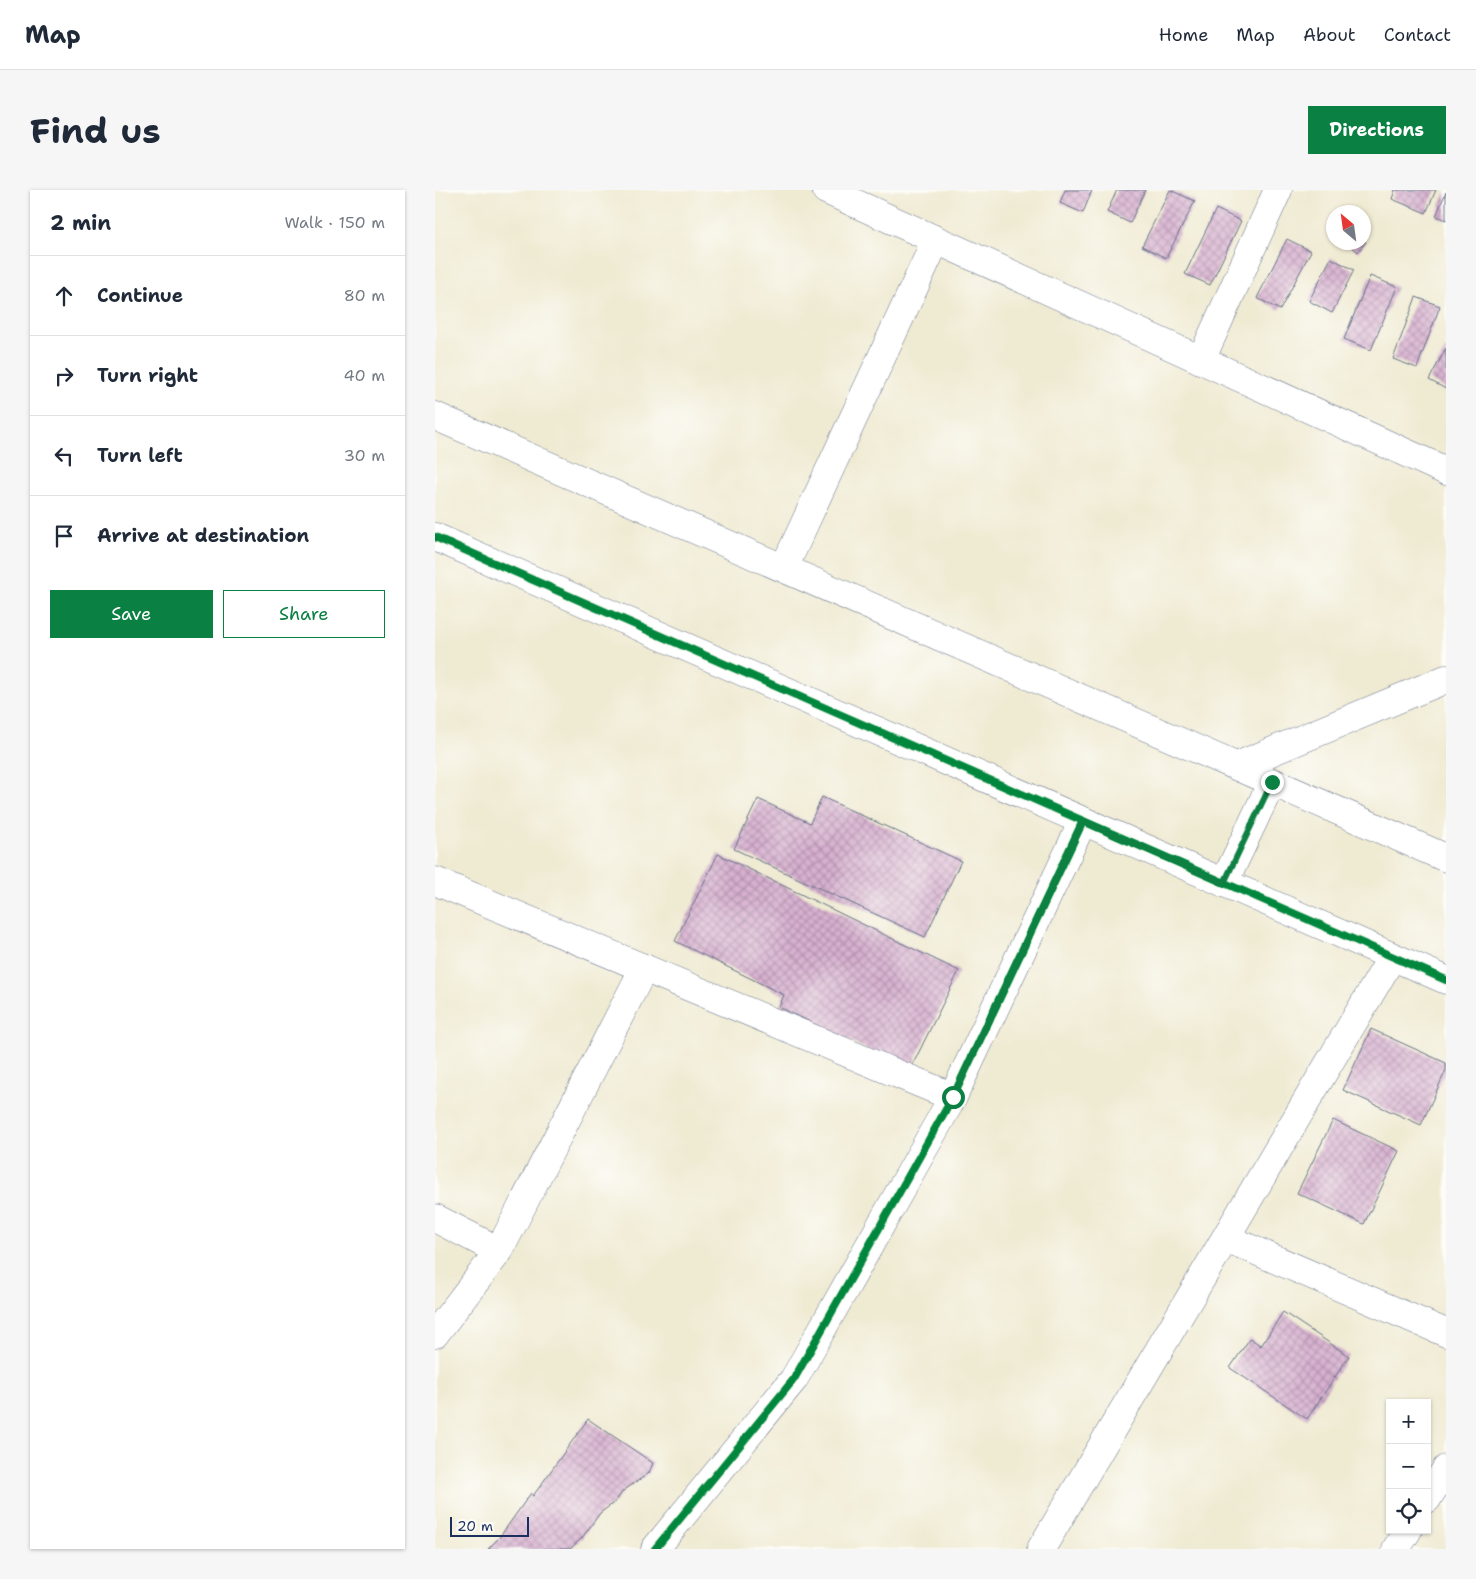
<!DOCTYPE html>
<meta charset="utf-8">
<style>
:root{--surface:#fff;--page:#f6f6f7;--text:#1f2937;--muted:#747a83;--line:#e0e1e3;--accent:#0b8043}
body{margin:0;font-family:"Shantell Sans",sans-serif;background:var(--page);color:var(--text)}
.controls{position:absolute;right:15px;bottom:15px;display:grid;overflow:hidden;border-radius:0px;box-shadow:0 1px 4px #0004}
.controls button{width:45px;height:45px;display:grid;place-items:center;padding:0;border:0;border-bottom:1px solid var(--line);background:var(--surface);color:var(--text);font:25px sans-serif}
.compass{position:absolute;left:891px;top:15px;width:45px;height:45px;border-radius:50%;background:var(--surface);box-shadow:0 1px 4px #0004;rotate:331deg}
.scale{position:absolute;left:15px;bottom:12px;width:79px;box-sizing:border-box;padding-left:5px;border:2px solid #1b2f5e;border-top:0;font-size:14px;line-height:18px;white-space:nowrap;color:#1b2f5e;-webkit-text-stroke:4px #fdfcf7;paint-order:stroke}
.stop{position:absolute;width:15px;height:15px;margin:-11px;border:4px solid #0b8043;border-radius:50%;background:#fff}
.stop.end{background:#0b8043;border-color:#fff;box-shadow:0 1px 5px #0008}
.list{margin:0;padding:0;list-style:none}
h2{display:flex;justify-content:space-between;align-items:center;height:65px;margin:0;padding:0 20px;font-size:21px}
h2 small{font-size:16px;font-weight:400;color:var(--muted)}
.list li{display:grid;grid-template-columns:32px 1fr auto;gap:15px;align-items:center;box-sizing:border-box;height:80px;padding:0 20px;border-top:1px solid var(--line)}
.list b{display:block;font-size:19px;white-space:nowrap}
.list em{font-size:16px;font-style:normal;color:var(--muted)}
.actions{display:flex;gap:10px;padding:15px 20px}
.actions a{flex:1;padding:11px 0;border:1px solid var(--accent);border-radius:0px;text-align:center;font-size:18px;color:var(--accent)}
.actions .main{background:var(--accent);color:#fff}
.icon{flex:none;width:28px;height:28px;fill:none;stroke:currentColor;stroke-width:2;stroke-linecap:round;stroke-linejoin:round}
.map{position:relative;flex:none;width:1011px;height:1359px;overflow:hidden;border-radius:0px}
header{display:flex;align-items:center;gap:30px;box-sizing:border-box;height:70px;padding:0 25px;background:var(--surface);border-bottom:1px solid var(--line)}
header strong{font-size:24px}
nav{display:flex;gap:28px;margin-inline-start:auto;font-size:18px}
.intro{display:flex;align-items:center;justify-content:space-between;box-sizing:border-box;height:120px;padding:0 30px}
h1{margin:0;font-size:35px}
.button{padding:12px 22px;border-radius:0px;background:var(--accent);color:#fff;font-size:18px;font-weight:700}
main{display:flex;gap:30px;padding:0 30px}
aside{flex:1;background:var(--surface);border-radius:0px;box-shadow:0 1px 4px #0004}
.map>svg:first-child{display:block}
.building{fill:url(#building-cross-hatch)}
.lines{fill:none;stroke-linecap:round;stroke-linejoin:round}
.minor-casing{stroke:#657087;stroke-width:29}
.minor{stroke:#fff;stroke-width:28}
.cycleway-casing{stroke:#fdfcf7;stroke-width:11}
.cycleway{stroke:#00873e;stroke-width:8}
.route{stroke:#0b8043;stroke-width:6}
</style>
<header>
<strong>Map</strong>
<nav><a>Home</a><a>Map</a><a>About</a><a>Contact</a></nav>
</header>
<div class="intro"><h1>Find us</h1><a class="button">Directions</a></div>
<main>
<aside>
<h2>2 min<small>Walk · 150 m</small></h2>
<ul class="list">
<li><svg class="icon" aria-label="ahead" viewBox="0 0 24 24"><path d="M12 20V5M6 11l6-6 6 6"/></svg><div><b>Continue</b></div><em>80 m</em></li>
<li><svg class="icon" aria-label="right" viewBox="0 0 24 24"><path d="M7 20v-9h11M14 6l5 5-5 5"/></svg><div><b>Turn right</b></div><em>40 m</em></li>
<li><svg class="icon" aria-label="left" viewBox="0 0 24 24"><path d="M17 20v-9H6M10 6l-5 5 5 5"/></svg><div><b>Turn left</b></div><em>30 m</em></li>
<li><svg class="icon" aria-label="arrive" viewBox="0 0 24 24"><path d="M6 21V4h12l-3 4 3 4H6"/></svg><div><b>Arrive at destination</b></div></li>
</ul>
<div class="actions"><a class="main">Save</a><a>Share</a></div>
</aside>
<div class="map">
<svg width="1011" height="1359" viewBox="0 0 1011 1359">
<defs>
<pattern id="building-cross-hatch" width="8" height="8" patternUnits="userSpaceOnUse" patternTransform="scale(1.25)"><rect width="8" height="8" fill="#d8b1d0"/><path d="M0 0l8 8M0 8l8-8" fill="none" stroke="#ae90ac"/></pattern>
</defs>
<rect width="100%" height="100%" fill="#fdfcf7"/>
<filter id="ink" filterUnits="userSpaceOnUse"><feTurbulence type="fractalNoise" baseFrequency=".02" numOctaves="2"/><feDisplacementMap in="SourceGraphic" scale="10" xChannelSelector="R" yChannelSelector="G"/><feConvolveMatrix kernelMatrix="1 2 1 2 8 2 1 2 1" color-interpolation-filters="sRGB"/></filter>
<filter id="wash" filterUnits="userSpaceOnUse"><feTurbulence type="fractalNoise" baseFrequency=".0096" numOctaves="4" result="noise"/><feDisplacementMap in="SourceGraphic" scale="20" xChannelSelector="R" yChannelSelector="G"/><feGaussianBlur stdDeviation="1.12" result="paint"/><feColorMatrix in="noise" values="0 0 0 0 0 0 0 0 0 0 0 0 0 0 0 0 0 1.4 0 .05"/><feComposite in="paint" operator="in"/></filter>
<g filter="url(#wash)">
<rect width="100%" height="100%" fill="#efead2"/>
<g id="blocks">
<g class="building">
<polygon points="630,0 657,0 648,23 625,13"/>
<polygon points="682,0 710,0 695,33 672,22"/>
<polygon points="735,0 760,11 731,68 707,56"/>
<polygon points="960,0 1001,0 991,23 957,9"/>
<polygon points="1011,2 1011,30 1001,26"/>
<polygon points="781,19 806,31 775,95 750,84"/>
<polygon points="852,49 876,61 845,120 822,108"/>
<polygon points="928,50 931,52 923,62 911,52 928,52"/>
<polygon points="896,68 919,80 897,123 874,111"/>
<polygon points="935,86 962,97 936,160 909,149"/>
<polygon points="981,107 1005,116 982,178 958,169"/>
<polygon points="1011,158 1011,199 994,190"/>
<polygon points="387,607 526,671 490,747 299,659 323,609 375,633"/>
<polygon points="283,664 524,781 475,880 344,817 349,805 240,751"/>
<polygon points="936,839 1011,873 1011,880 986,935 908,900"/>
<polygon points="898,930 964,961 929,1034 862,1003"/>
<polygon points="848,1122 914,1166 872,1229 795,1178 815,1148 826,1156"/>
<polygon points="153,1229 218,1273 214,1283 188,1301 180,1312 165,1323 147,1348 135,1359 53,1359 64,1348 96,1303 98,1306"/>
</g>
</g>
</g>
<g filter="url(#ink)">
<use href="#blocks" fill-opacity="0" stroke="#657087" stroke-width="1"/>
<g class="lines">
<defs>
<g id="minor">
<polyline points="391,0 1011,281"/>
<polyline points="766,170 843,0"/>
<polyline points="0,226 1011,668"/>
<polyline points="0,347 1011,790"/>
<polyline points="349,378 501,50"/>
<polyline points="802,576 1011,489"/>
<polyline points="0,691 518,907"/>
<polyline points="789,693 837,592"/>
<polyline points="0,1028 64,1061"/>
<polyline points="791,1048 1011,1143"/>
<polyline points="0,1144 64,1061 209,778"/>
<polyline points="992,1309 1011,1279"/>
<polyline points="220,1359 359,1189 518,907 648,631"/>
<polyline points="606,1359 957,767"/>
<polyline points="961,1359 973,1340"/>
</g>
</defs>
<use href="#minor" class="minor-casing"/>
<use href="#minor" class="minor"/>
<defs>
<g id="cycleway">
<polyline points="0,347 1011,790"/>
<polyline points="220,1359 359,1189 518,907 648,631"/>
</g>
</defs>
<use href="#cycleway" class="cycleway-casing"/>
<use href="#cycleway" class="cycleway"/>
</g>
</g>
<g class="lines" filter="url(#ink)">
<polyline class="route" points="518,907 648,631 789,693 837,592"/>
</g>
</svg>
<div class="controls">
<button>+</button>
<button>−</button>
<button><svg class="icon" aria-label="locate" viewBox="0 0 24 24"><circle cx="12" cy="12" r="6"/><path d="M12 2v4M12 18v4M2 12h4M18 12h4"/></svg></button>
</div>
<svg class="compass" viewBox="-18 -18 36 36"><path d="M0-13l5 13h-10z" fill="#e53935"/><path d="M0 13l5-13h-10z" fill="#747a83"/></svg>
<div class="scale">20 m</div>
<div class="stop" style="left:518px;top:907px"></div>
<div class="stop end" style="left:837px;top:592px"></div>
</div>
</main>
